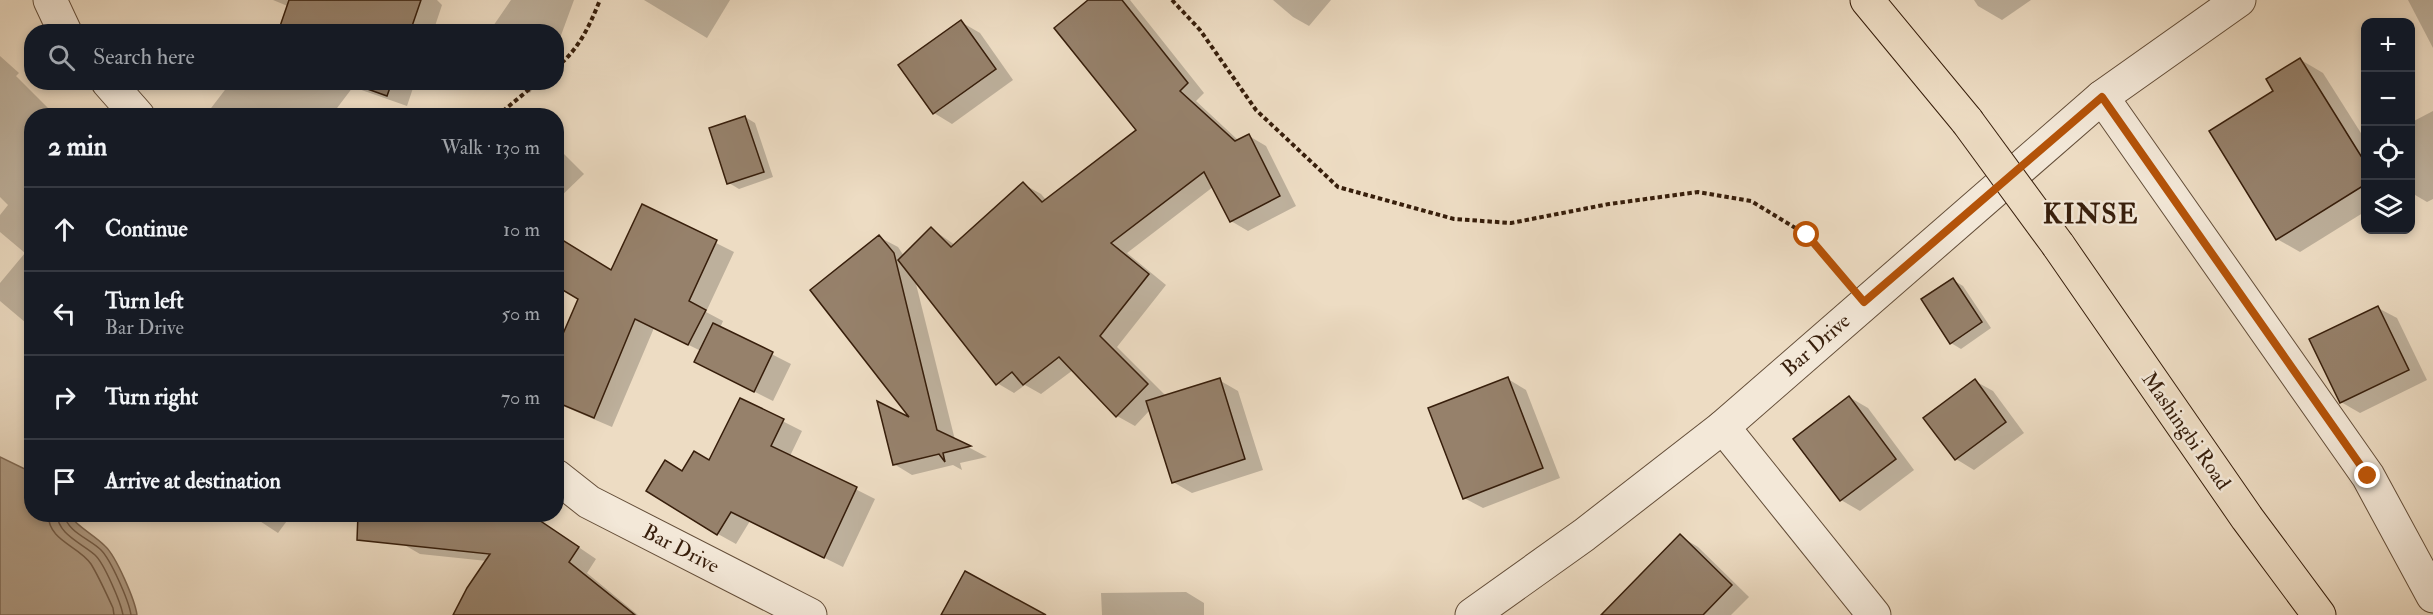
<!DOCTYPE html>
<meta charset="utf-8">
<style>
:root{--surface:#171b24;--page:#242831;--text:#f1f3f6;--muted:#9ea1a6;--line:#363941}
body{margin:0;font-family:"IM FELL Double Pica",serif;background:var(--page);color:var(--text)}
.controls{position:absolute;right:18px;top:18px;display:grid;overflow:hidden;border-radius:12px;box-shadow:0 3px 9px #0003}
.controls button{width:54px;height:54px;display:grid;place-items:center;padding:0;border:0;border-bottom:2px solid var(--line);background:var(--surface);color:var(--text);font:30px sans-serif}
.stop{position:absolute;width:18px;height:18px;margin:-14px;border:4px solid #b45309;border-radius:50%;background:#fff}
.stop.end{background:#b45309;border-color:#fff;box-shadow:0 2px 6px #0008}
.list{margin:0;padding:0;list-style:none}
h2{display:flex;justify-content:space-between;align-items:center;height:78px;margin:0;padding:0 24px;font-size:26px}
h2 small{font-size:20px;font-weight:400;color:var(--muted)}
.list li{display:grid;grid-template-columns:39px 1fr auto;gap:18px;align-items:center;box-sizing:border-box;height:84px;padding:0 24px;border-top:2px solid var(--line)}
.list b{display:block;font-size:22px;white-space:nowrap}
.list p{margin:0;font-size:20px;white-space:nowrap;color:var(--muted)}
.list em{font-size:20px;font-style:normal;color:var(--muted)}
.icon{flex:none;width:33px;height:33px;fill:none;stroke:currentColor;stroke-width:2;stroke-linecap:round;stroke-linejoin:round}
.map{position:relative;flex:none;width:2433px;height:615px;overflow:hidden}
.search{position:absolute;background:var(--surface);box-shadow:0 3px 9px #0003;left:24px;top:24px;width:540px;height:66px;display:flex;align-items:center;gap:15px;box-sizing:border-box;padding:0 21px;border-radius:24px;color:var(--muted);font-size:22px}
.panel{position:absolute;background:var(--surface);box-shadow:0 3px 9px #0003;left:24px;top:108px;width:540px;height:414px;border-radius:24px}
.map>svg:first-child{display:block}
.water{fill:#af9b84;stroke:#7f6954;stroke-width:1.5}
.shadow{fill:#0003}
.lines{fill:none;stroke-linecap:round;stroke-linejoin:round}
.shore{stroke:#735c48;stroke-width:1.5}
.building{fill:#96816b;stroke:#371e0b;stroke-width:1.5}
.minor-casing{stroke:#644e39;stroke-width:35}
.major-casing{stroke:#371e0b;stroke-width:35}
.path{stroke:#371e0b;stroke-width:4;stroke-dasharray:4.5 3;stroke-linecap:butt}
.minor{stroke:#f3e8d8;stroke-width:33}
.major{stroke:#eddcc3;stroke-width:33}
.major-bridge-casing{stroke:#371e0b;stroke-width:35;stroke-linecap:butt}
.major-bridge{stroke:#eddcc3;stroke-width:33}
.route{stroke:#b45309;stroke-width:8}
.labels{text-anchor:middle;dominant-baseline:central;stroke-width:5;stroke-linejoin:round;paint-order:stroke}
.street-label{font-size:21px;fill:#371e0b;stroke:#f3e8d8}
.district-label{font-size:27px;font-weight:bold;letter-spacing:1.5px;fill:#371e0b;stroke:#f3e8d8}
</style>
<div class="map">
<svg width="2433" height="615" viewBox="0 0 2433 615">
<rect width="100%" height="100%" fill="#eddcc3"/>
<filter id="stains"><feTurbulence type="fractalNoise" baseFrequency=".00333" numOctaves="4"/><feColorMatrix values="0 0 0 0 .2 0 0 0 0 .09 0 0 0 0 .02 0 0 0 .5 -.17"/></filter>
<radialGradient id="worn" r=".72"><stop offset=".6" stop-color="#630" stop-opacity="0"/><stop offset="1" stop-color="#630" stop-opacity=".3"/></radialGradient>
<path class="water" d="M0 457 31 472 32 514 69 515C79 528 93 534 105 546 116 556 135 600 137 615H0Z"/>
<g class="shadow">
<polygon points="273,0 437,0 442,5 433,32 280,32 290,7"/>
<polygon points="511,0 574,0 556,49 556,32 489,32"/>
<polygon points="644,0 730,0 707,38"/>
<polygon points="1090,0 1130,0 1204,93 1196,101 1239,141 1249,136 1266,146 1296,206 1248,231 1231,221 1213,187 1127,253 1166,285 1117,347 1166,396 1219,380 1238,391 1263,470 1192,493 1173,482 1150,410 1135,426 1117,416 1073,370 1041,394 1025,385 1014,393 997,383 915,280 955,440 987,457 960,463 962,470 953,465 912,475 894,464 914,421 879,237 898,247 904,256 932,229 955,245 1023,184 1041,194 1047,201 1138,131"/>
<polygon points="1273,0 1331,0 1309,26 1293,17"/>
<polygon points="1974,0 2031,0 2002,20 1978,6"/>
<polygon points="2408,0 2433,0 2433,48"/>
<polygon points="961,22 980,33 1013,80 952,124 934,113"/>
<polygon points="0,56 19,73 16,76 56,116 32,116 32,328 0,301 0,283 25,253 0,232 0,215 8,205 0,197"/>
<polygon points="2301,60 2323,73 2366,141 2366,211 2300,252 2277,239 2275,92"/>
<polygon points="231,82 262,83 415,82 407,106 353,87 331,116 205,116"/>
<polygon points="513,82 537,82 530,93"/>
<polygon points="2433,111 2433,199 2427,202 2410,192 2410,123"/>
<polygon points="745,117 755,123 773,177 739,189 729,183"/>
<polygon points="556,146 584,174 556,201"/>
<polygon points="642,206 734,252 706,312 723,321 720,328 791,364 773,401 696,362 701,351 654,328 612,427 556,403 556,354 612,271"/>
<polygon points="1953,280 1963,286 1991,328 1961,349 1951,343"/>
<polygon points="2378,308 2397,318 2427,380 2360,413 2341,402"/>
<polygon points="1508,379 1526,390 1560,478 1483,508 1464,498"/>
<polygon points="1975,381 1993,391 2024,433 1974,470 1956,459"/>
<polygon points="1849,397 1868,408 1914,470 1860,511 1841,500"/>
<polygon points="741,400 802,431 790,456 875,499 843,567 750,521 736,544 718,534 683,472 710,461"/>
<polygon points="249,514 292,514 278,533"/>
<polygon points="530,514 596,559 587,573 638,615 455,615 487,561 420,554 401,543"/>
<polygon points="1680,536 1698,547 1749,597 1731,615 1629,615"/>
<polygon points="1186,592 1204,603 1204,615 1102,615 1101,593"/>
</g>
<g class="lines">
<g class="shore">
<path d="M48 514C49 542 78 545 91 564 99 577 106 593 113 608L114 615"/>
<path d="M57 514C58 535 82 543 95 555 104 563 121 603 123 615"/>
<path d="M64 514C67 532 90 539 101 550 111 560 129 601 131 615"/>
</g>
</g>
<g class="building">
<polygon points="289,0 421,0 410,32 278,32"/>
<polygon points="1088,0 1122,0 1188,83 1180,91 1235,141 1249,134 1280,196 1230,222 1204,172 1111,243 1149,274 1100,336 1148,384 1116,417 1059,357 1023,385 1012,372 996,385 898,260 931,227 951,247 1023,182 1042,202 1136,130 1054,28"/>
<polygon points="961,20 996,69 933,114 898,65"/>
<polygon points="2300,58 2366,164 2366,184 2276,240 2209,131 2273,91 2266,79"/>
<polygon points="348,82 392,82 387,96"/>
<polygon points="745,116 764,172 727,184 709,128"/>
<polygon points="642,204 717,240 689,301 706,310 688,345 635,319 594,418 556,402 556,350 578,299 556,286 556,236 611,270"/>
<polygon points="879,235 894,253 937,430 971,446 943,453 945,462 939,454 893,465 877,401 909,417 810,290"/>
<polygon points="1953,278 1982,322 1950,344 1921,299"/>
<polygon points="2378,306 2409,370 2340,403 2309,339"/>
<polygon points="713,323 773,352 754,392 694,362"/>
<polygon points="1508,377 1543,468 1463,499 1428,408"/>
<polygon points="1220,378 1245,459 1172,483 1146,401"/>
<polygon points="1975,379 2006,422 1955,460 1923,418"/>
<polygon points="1849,396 1896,459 1840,501 1793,439"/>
<polygon points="740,398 784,419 771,446 857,487 824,558 731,512 717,535 646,491 665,460 682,471 694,451 709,460"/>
<polygon points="358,514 530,514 579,547 569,562 635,615 453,615 467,588 490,554 357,540"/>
<polygon points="1680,534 1732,585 1703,615 1601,615"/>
<polygon points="965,571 1046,615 941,615"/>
</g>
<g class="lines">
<defs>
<g id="minor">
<polyline points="50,0 65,32"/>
<polyline points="108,82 138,116"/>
<polyline points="2102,97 2368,476 2433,596"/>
<polyline points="1723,427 1874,615"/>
<polyline points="556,476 589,502 810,615"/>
<polyline points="1472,615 1584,535 1723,427 2102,97 2239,0"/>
</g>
<g id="major">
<polyline points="1867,0 1967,121"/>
<polyline points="2058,245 2247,518 2319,615"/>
</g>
</defs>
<use href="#minor" class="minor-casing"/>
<use href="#major" class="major-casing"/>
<g class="path">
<polyline points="1172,0 1200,30 1256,110 1338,187 1454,219 1511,223 1609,204 1698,192 1751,201 1807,235 1839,272"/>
<path d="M556 68C579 49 589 27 600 0"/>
<polyline points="497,116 538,82"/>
</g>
<use href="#minor" class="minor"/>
<use href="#major" class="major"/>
<defs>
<polyline id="major-bridge" points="1967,121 2058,245"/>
</defs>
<use href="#major-bridge" class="major-bridge-casing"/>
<use href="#major-bridge" class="major-bridge"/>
</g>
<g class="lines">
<polyline class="route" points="1807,235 1864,302 2102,97 2368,476"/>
</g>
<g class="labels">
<g class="street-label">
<text transform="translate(1816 345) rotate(-41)">Bar Drive</text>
<text transform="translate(2186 431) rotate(55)">Mashingbi Road</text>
<text transform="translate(681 549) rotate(27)">Bar Drive</text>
</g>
<g class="district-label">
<text x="2091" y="214">KINSE</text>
</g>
</g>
<rect width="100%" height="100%" filter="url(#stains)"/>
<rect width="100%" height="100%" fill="url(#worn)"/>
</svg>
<div class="controls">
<button>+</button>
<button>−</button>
<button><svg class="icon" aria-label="locate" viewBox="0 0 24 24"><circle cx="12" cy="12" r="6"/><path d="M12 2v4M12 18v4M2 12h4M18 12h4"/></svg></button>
<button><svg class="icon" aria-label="layers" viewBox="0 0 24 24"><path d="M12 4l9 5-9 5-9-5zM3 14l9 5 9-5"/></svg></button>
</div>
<div class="stop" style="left:1807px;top:235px"></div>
<div class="stop end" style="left:2368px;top:476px"></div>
<div class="search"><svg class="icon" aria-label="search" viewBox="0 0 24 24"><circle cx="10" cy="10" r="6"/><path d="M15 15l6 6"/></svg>Search here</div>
<section class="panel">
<h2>2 min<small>Walk · 130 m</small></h2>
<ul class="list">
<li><svg class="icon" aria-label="ahead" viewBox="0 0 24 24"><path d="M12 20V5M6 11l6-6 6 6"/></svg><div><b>Continue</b></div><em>10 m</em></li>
<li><svg class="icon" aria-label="left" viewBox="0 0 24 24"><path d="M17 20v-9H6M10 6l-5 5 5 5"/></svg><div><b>Turn left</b><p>Bar Drive</p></div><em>50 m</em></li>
<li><svg class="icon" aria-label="right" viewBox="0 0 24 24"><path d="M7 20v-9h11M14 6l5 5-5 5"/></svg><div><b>Turn right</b></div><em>70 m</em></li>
<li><svg class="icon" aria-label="arrive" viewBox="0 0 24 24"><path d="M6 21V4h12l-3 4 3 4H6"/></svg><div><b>Arrive at destination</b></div></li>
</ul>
</section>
</div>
